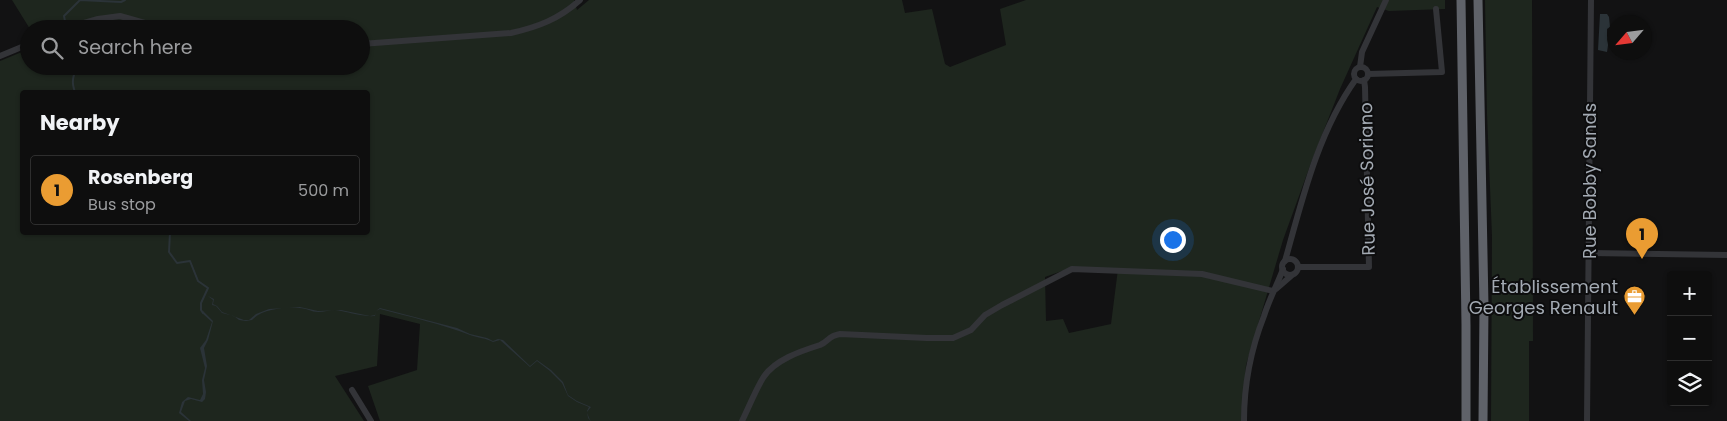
<!DOCTYPE html>
<meta charset="utf-8">
<style>
:root{--surface:#0e0e0e;--page:#171717;--text:#f1f3f6;--muted:#9b9c9e;--line:#2e2e2e;--accent:#ea9c32}
body{margin:0;font-family:Poppins,sans-serif;background:var(--page);color:var(--text)}
.controls{position:absolute;right:15px;bottom:15px;display:grid;overflow:hidden;border-radius:5px;box-shadow:0 1px 4px #0004}
.controls button{width:45px;height:45px;display:grid;place-items:center;padding:0;border:0;border-bottom:1px solid var(--line);background:var(--surface);color:var(--text);font:25px sans-serif}
.compass{position:absolute;left:1607px;top:15px;width:45px;height:45px;border-radius:50%;background:var(--surface);box-shadow:0 1px 4px #0004;rotate:242deg}
.you{position:absolute;left:1172px;top:239px;width:18px;height:18px;margin:-12px;border:4px solid #fff;border-radius:50%;background:#1a73e8;box-shadow:0 0 0 8px #1a73e833}
.badge{display:grid;place-items:center;width:32px;height:32px;border-radius:50%;background:var(--accent);color:#111;font-size:16px;font-weight:700}
.pin{position:absolute;translate:-50% -41px;filter:drop-shadow(0 1px 2px #0008)}
.pin::after{content:'';position:absolute;top:26px;width:18px;height:15px;background:inherit;clip-path:polygon(0 0,100% 0,50% 100%)}
.list{margin:0;padding:0;list-style:none}
h2{display:flex;justify-content:space-between;align-items:center;height:65px;margin:0;padding:0 20px;font-size:21px}
h2 small{font-size:16px;font-weight:400;color:var(--muted)}
.list li{display:grid;grid-template-columns:32px 1fr auto;gap:15px;align-items:center;box-sizing:border-box;height:70px;margin:0 10px 10px;padding:0 10px;border:1px solid var(--line);border-radius:5px}
.list b{display:block;font-size:19px;white-space:nowrap}
.list p{margin:0;font-size:16px;white-space:nowrap;color:var(--muted)}
.list em{font-size:16px;font-style:normal;color:var(--muted)}
.icon{flex:none;width:28px;height:28px;fill:none;stroke:currentColor;stroke-width:2;stroke-linecap:round;stroke-linejoin:round}
.map{position:relative;flex:none;width:1727px;height:421px;overflow:hidden}
.search{position:absolute;background:var(--surface);box-shadow:0 1px 4px #0004;left:20px;top:20px;width:350px;height:55px;display:flex;align-items:center;gap:12px;box-sizing:border-box;padding:0 18px;border-radius:28px;color:var(--muted);font-size:19px}
.panel{position:absolute;background:var(--surface);box-shadow:0 1px 4px #0004;left:20px;top:90px;width:350px;height:145px;border-radius:5px}
.map>svg:first-child{display:block}
.green{fill:#1e261e;fill-rule:evenodd}
.water{fill:#2b3338}
.lines{fill:none;stroke-linecap:round;stroke-linejoin:round}
.stream{stroke:#2b3338;stroke-width:2}
.minor{stroke:#333438;stroke-width:6}
.highway{stroke:#5f6269;stroke-width:9}
.labels{text-anchor:middle;dominant-baseline:central;stroke-width:4;stroke-linejoin:round;paint-order:stroke}
.street-label{font-size:18px;fill:#a3aab3;stroke:#0d0d0e}
.poi-label{font-size:18px;fill:#a3aab3;stroke:#0d0d0e;text-anchor:end}
</style>
<div class="map">
<svg width="1727" height="421" viewBox="0 0 1727 421">
<rect width="100%" height="100%" fill="#121213"/>
<g class="green">
<path d="M12 0H574L577 10 589 0H902L905 13 932 9 945 64 950 67 1006 45 1000 9 1026 0H1445V9L1389 11 1377 7 1340 89 1311 163 1283 240 1246 365 1242 421H380L368 386 417 370 420 324 380 314 377 366 335 376 364 421H0V61L29 49V66H361V29H30ZM22 92H368V232H22V133L20 129 22 116ZM1118 269 1111 324 1069 333 1063 319 1046 321 1045 277 1062 271Z"/>
<polygon points="1485,0 1532,0 1533,341 1529,341 1529,421 1491,421 1492,236 1487,114"/>
</g>
<g class="water">
<polygon points="1600,14 1607,14 1609,17 1610,27 1607,29 1607,36 1609,39 1607,52 1598,50"/>
<path d="M208 296 214 299 213 304 217 306 222 312 244 320H249L256 314 269 309 300 307 318 311 341 310 370 316 375 315 376 311 380 308 457 328 470 334 487 338 493 341 498 339 503 340 530 366 537 360 551 370 563 382 568 395 577 401 591 407 587 412 589 418 591 421 588 418 587 411 589 407 577 402 568 396 562 383 550 371 537 361 530 367 500 340 493 342C486 338 478 338 470 335 441 324 411 317 380 309L376 311 375 316C365 317 351 313 341 311 334 309 326 312 318 312 312 312 306 308 299 308 284 307 262 309 252 320L246 321 239 320 234 316 222 313 216 306 212 305 213 300Z"/>
<polygon points="203,311 213,321 208,340 204,348 207,366 204,380 206,392 205,399 202,402 191,399 185,401 181,412 191,421 189,421 179,413 182,402 188,397 200,400 203,394 202,380 205,368 200,348 206,340 212,322 202,313"/>
</g>
<g class="lines">
<g class="stream">
<polyline points="66,26 64,16 80,0 121,2 125,0"/>
<path d="M75 92C71 82 73 75 78 66"/>
<polyline points="170,232 169,252 177,263 190,261 198,281 208,288 201,303 201,310 203,313"/>
</g>
<g class="minor">
<polyline points="63,29 98,19 120,16 166,29"/>
<path d="M361 44 511 33C538 27 559 19 580 0"/>
<polyline points="0,56 29,44"/>
<polyline points="1360,67 1362,52 1386,0"/>
<circle cx="1361" cy="74" r="7"/>
<polyline points="1368,74 1442,72 1436,9"/>
<polyline points="1589,253 1727,255"/>
<circle cx="1290" cy="267" r="8"/>
<path d="M1285 261C1302 200 1318 132 1356 79"/>
<polyline points="1299,267 1369,267 1365,87 1364,80"/>
<polyline points="1276,289 1291,276"/>
<polyline points="352,390 371,421"/>
<path d="M742 421C749 407 755 391 763 378 774 360 801 351 820 345 829 341 828 336 840 334L927 338H953L971 330 985 315 1002 305 1072 269 1202 274 1273 291"/>
<path d="M1244 421C1244 385 1251 349 1264 316 1269 300 1277 285 1283 269"/>
<polyline points="1587,421 1591,0"/>
</g>
<g class="highway">
<polyline points="1461,0 1466,325 1466,421"/>
<polyline points="1478,0 1484,306 1483,421"/>
</g>
</g>
<defs>
<symbol id="office-pin" viewBox="-11 -11 22 30"><path d="M0 17L-7.5 6A9.5 9.5 0 1 1 7.5 6Z" fill="#ea9c32" stroke="#0d0d0e"/><path d="M-6-3h4V-5.5h4V-3h4V5H-6ZM-1-4.5V-3h2v-1.5ZM-6 0V1H6V0Z" fill="#fff"/></symbol>
</defs>
<g fill-rule="evenodd">
<use href="#office-pin" x="1622" y="284" width="25" height="34"/>
</g>
<g class="labels">
<g class="street-label">
<text transform="translate(1367 179) rotate(-91)">Rue José Soriano</text>
<text transform="translate(1589 181) rotate(-90)">Rue Bobby Sands</text>
</g>
<g class="poi-label">
<text x="1618" y="286">Établissement<tspan x="1618" dy="21">Georges Renault</tspan></text>
</g>
</g>
</svg>
<div class="controls">
<button>+</button>
<button>−</button>
<button><svg class="icon" aria-label="layers" viewBox="0 0 24 24"><path d="M12 4l9 5-9 5-9-5zM3 14l9 5 9-5"/></svg></button>
</div>
<svg class="compass" viewBox="-18 -18 36 36"><path d="M0-13l5 13h-10z" fill="#e53935"/><path d="M0 13l5-13h-10z" fill="#9b9c9e"/></svg>
<div class="you"></div>
<div class="pin badge" style="left:1642px;top:259px">1</div>
<div class="search"><svg class="icon" aria-label="search" viewBox="0 0 24 24"><circle cx="10" cy="10" r="6"/><path d="M15 15l6 6"/></svg>Search here</div>
<section class="panel">
<h2>Nearby<small></small></h2>
<ul class="list">
<li><span class="badge">1</span><div><b>Rosenberg</b><p>Bus stop</p></div><em>500 m</em></li>
</ul>
</section>
</div>
